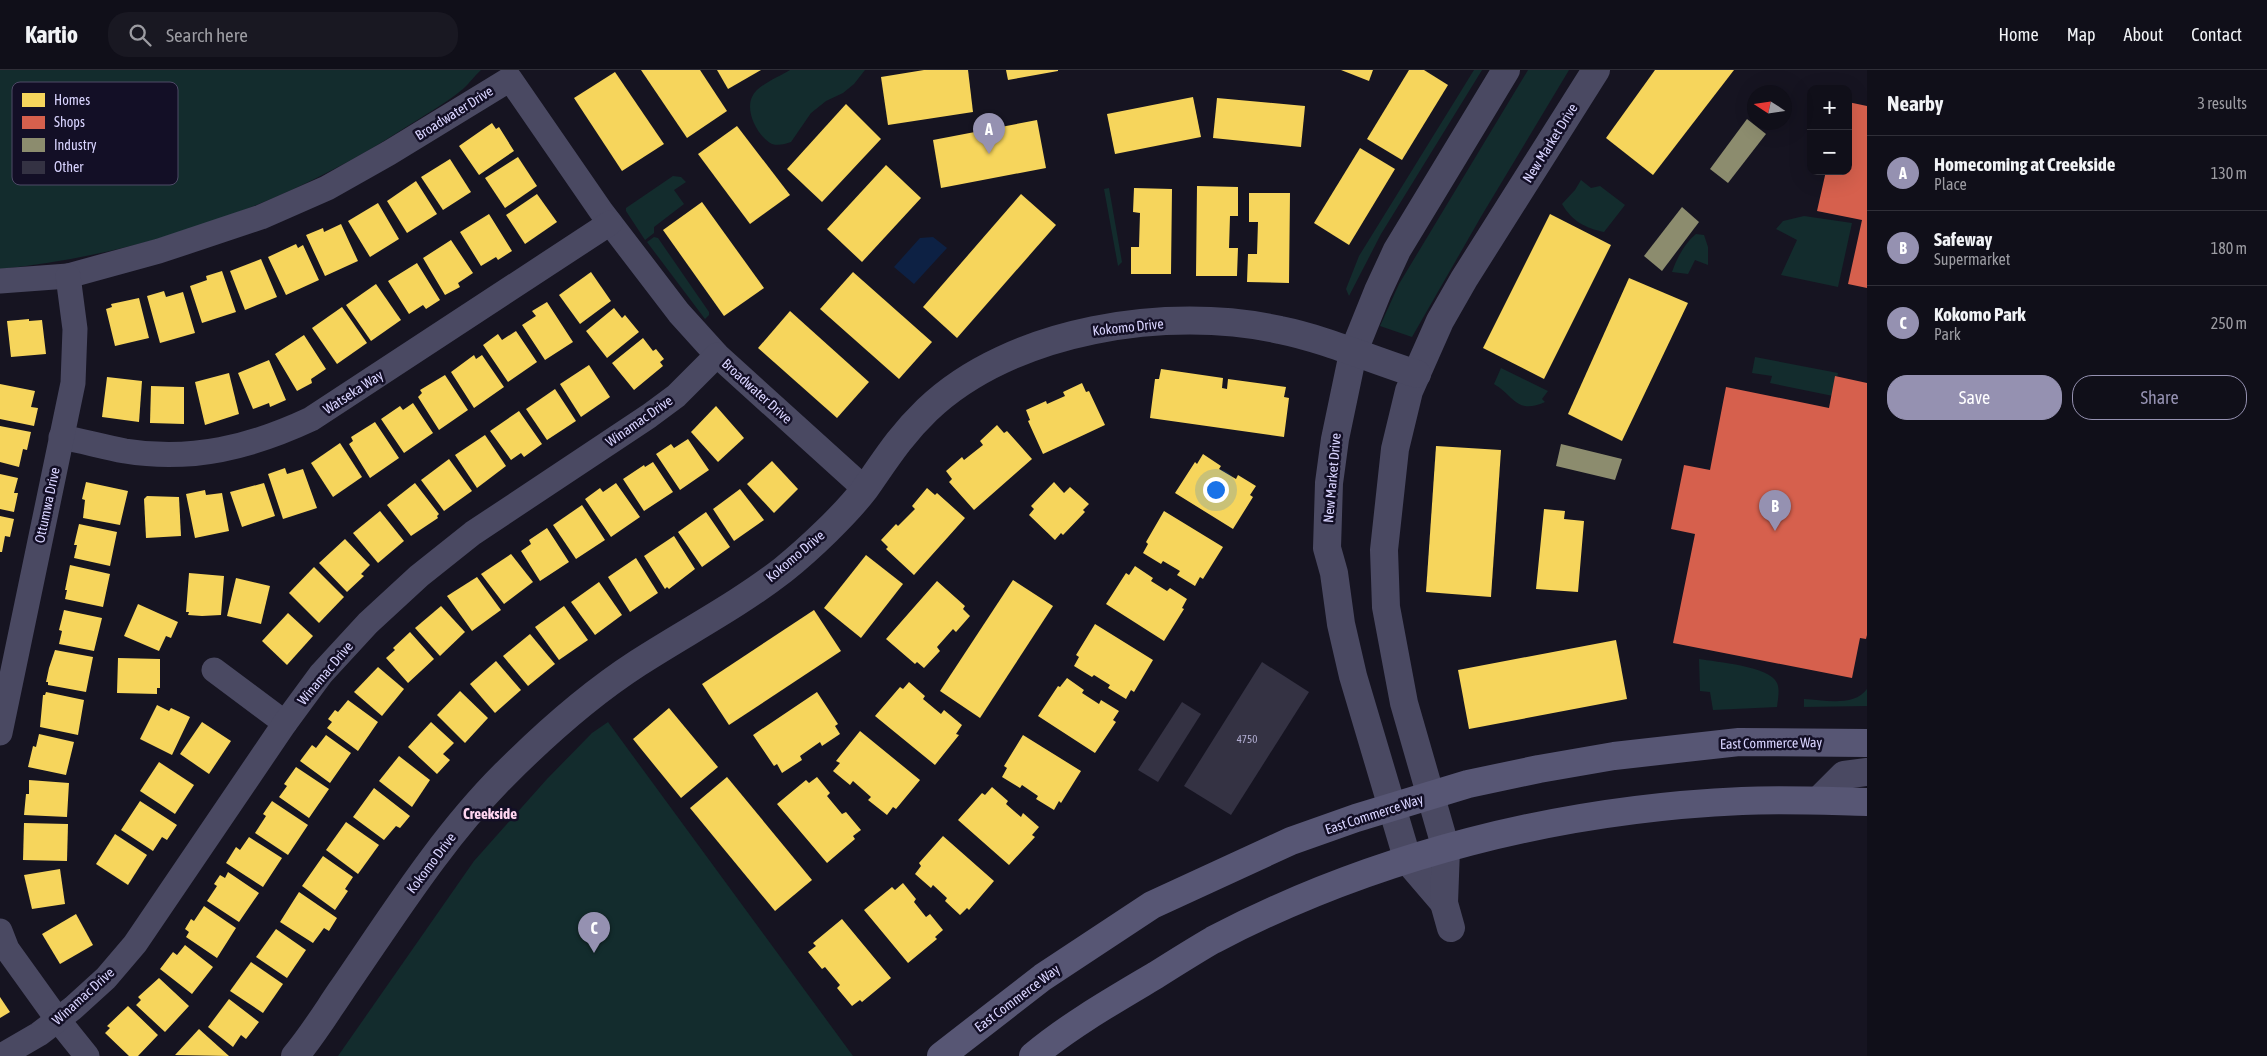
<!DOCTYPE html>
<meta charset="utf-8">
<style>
:root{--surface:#100f19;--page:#191822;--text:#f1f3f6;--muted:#9c9ca2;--line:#302f38;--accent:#9591b1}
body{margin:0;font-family:"Asap Condensed",sans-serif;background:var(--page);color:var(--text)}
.controls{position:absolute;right:15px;top:15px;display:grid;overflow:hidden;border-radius:10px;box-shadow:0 5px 20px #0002}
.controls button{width:45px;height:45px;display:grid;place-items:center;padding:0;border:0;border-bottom:1px solid var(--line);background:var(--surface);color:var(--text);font:25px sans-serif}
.compass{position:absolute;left:1747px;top:15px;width:45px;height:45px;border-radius:50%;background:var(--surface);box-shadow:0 5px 20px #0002;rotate:282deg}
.you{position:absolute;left:1215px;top:419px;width:18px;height:18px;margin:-12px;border:4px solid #fff;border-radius:50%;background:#1a73e8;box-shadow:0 0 0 8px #1a73e833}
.badge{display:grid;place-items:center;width:32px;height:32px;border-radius:50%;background:var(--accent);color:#fff;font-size:16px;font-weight:700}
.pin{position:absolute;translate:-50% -41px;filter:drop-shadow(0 1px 2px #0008)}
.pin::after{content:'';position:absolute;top:26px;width:18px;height:15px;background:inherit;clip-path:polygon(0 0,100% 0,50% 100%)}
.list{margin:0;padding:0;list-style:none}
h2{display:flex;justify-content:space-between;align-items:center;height:65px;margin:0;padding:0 20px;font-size:21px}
h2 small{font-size:16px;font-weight:400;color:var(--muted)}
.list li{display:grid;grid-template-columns:32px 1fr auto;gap:15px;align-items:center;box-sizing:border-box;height:75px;padding:0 20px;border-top:1px solid var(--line)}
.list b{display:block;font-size:19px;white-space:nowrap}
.list p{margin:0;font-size:16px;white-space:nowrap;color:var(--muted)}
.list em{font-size:16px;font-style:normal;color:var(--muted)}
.actions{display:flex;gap:10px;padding:15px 20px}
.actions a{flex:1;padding:11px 0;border:1px solid var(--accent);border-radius:20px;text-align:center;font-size:18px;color:var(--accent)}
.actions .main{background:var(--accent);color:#fff}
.icon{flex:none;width:28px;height:28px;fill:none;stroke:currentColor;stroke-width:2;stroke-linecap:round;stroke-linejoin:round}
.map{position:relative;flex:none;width:1867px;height:986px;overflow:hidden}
header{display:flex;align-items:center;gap:30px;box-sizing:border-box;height:70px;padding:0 25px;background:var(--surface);border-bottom:1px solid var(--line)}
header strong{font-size:24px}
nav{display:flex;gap:28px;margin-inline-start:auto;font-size:18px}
.search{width:350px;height:45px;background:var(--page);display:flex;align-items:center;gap:12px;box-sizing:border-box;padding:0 18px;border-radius:20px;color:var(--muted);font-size:19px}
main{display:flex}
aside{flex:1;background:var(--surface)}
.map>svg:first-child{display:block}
.green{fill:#132c2d}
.water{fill:#0d2144}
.homes{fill:#f6d55c}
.shops{fill:#d6604d}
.industry{fill:#8c8c6e}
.building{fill:#343243}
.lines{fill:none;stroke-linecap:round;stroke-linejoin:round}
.minor{stroke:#4a4962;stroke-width:25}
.tertiary{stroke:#4a4962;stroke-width:28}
.secondary{stroke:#575674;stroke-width:28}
.labels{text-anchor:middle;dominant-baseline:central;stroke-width:5;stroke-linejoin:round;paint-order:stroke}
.number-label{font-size:11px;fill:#b0acd0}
.street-label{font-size:14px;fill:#d9d4ff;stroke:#130f26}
.neighbourhood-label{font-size:15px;font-weight:bold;fill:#ffd6f0;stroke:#130f26}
.key{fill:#130f26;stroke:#4e4a67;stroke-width:1}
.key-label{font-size:14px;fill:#d9d4ff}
</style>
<header>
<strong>Kartio</strong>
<div class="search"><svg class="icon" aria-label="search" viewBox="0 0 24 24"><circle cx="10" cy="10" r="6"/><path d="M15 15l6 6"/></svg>Search here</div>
<nav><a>Home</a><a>Map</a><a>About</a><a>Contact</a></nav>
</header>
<main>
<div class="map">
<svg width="1867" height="986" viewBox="0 0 1867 986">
<rect width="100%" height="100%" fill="#161421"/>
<g class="green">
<path d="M0 0H481C474 6 470 13 463 19 445 34 423 46 403 59 282 137 143 184 0 199Z"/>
<path d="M790 0H865L854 14 843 23 826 31 811 43 791 72C785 74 779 76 772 74 758 67 745 42 752 27 757 15 779 7 790 0Z"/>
<polygon points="1474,0 1482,0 1381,164 1349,226 1346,219 1359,186"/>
<polygon points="1528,0 1569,0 1482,145 1412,267 1380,256 1399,214"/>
<polygon points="673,106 681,107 686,112 674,120 684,134 654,157 654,163 645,170 626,141 626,138"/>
<path d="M1581 110 1591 118 1600 116 1625 135 1604 162C1585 158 1572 151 1562 134L1575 120Z"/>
<polygon points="1109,118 1122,192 1118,196 1104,119"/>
<polygon points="1804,146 1852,153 1838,217 1781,205 1797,170 1776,159 1783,151"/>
<path d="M1696 164 1704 165 1708 177V195L1695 190 1688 204 1672 202C1677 188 1684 174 1696 164Z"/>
<polygon points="654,167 658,168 709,242 709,245 705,249 647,172"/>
<polygon points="1755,287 1838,303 1833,326 1770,313 1772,306 1752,303"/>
<path d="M1501 298 1548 321 1542 329 1545 332C1517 345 1514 326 1494 314Z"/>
<path d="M1699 589C1716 592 1770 596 1777 613 1780 619 1778 629 1777 637L1713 640 1710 622 1700 621Z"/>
<path d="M1867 619V636L1804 637V629C1824 630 1854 637 1867 619Z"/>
<polygon points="608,652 853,986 338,986 474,791 547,709 592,663"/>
</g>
<polygon class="water" points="933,167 947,178 914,214 894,197 920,168"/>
<g class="homes">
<polygon points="641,0 700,0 727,41 687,68"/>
<polygon points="717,0 761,0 728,19"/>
<polygon points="924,0 968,0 973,42 888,55 881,7"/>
<polygon points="1006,0 1058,0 1058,1 1008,10"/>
<polygon points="1341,0 1373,0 1369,11"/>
<polygon points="1409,0 1424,0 1448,15 1402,90 1367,69"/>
<polygon points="1655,0 1734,0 1653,105 1606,68"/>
<polygon points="615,2 664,74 622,101 574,28"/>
<polygon points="1193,27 1201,67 1115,84 1107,44"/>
<polygon points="1217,28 1305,36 1301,77 1213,68"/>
<polygon points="846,34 881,69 822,132 787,99"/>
<polygon points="1037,50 1046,98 941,118 933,70"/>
<polygon points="492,53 496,59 499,57 514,81 479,105 459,76"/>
<polygon points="737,56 790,125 750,154 698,84"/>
<polygon points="1360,78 1395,99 1349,175 1314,153"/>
<polygon points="518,87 537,116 505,138 485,108"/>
<polygon points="450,89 471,122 443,140 421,107"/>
<polygon points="886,95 921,128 862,192 827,159"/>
<polygon points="416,111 437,144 407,163 387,131"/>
<polygon points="1197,116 1238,117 1238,146 1230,146 1229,178 1238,178 1237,206 1196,206"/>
<polygon points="1134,118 1172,119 1171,204 1131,204 1131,177 1139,177 1140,143 1133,142"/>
<polygon points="1249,123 1290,123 1289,213 1247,212 1248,184 1257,184 1258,152 1249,152"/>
<polygon points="537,124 557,152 525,174 506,145"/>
<polygon points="1021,124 1056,155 957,268 923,237"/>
<polygon points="702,132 764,218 724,246 663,160"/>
<polygon points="378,133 399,169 370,187 348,151"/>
<polygon points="489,144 512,181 498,190 496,187 481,196 460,162"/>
<polygon points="1550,144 1611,175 1544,309 1483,278"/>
<polygon points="341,154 358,191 325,206 306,165 323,158 324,162"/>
<polygon points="451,170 473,203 458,213 460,217 445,225 423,188"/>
<polygon points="296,174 298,178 303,175 319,210 286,225 268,187"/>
<polygon points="261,189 277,227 245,240 230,201"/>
<polygon points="417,193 440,230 426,239 423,235 409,244 388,211"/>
<polygon points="222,201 236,242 202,253 190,216 207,210 206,206"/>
<polygon points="591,202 611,231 580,254 559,225"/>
<polygon points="853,202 932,272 899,309 820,239"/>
<polygon points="1629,208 1688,233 1622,371 1568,344"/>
<polygon points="376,214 401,250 371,271 346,235"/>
<polygon points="164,221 166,227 183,222 195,263 160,273 147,226"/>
<polygon points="139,228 149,268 115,276 106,239 112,237 111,234"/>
<polygon points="547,232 573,272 545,290 522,255 536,246 532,241"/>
<polygon points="342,237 367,273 337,294 312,258"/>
<polygon points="614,238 622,248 625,245 639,262 607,288 586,261"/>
<polygon points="790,241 869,312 837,348 758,278"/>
<polygon points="29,249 29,251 42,250 46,284 11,287 7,251"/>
<polygon points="516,261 537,292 508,312 483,275 498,264 502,270"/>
<polygon points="304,265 326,299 311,309 312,313 297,321 275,284"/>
<polygon points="643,268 653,281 656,279 664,289 660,292 663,296 634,320 612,293"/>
<polygon points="474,285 476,289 482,285 504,317 474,338 451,302"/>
<polygon points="269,290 286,330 270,337 269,333 253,339 238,303"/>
<polygon points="589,295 610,327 581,347 560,314"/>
<polygon points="1161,299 1223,308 1222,318 1227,319 1228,309 1286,317 1284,327 1289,328 1284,367 1150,348 1155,309 1159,309"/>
<polygon points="229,303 239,344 205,355 195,312"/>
<polygon points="445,305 468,340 439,360 418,327 422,323 420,320"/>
<polygon points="107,307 142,311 139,352 102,347"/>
<polygon points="1082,313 1086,322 1089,321 1105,355 1043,384 1028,351 1030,350 1026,340 1046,331 1047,334 1065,326 1063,322"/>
<polygon points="0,314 35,321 31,337 38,338 34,356 0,349"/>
<polygon points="151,316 184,317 184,354 150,353"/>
<polygon points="555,319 576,351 547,370 526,339"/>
<polygon points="413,333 433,363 404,383 381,349 400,336 403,340"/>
<polygon points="716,336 744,368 718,392 691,362"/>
<polygon points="519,341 542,374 524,387 521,383 511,390 490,361"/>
<polygon points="375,352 399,388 370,408 349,374 353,371 351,367"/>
<polygon points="997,355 1004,363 1007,361 1032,389 974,440 949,412 952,409 946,401 962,387 964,390 983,375 980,371"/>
<polygon points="0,356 31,362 27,380 23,379 19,397 0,392"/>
<polygon points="485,365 506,396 477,418 455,385"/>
<polygon points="688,369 709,400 680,420 656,384 671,374 674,378"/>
<polygon points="340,373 362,407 333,427 311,393"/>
<polygon points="1436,376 1501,380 1491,527 1426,522"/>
<polygon points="1203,384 1221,396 1219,399 1236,409 1238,405 1256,416 1250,425 1253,427 1233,459 1175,423 1195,392 1197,394"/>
<polygon points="449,389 472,421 444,441 421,410"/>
<polygon points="772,391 798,419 774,443 747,414"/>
<polygon points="653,392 673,422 644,441 623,409 644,395 645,397"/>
<polygon points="285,398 287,404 303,399 317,438 283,449 268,404"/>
<polygon points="0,404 18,408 14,423 18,423 14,442 0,439"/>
<polygon points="86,412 128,421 120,455 83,448 85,430 82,429"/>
<polygon points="1054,412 1064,423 1070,417 1089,434 1083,440 1085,442 1063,465 1061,463 1055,470 1029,445 1034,439 1031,436"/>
<polygon points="264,413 275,446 242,457 230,422"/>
<polygon points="415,413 439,444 437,446 438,448 411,466 387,435"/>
<polygon points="616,413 640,447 611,467 585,429 600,418 603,422"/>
<polygon points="927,418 935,425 937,423 965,448 914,505 886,479 888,477 881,470 896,454 898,456 915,439 912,436"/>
<polygon points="740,419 764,450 734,471 713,439"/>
<polygon points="205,420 206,425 222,423 229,461 195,468 186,424"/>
<polygon points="147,426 179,427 181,466 146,468 144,429"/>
<polygon points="582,435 605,470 576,489 553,455"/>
<polygon points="1544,439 1565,441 1564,449 1584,451 1578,522 1536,519"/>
<polygon points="380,441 404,471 378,493 353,463"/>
<polygon points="1164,441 1223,477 1203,509 1200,507 1195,516 1177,505 1180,501 1163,491 1161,494 1143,483 1148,474 1146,472"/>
<polygon points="706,442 730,477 702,497 678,462"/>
<polygon points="0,446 14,449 10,467 5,466 2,482 0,482"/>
<polygon points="79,454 117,462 110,496 74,488 77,475 74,475"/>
<polygon points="547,458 569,492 540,511 521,481 531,474 529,470"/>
<polygon points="674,466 695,499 669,519 667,517 665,519 644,486"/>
<polygon points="345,469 370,495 361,504 364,506 347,522 319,493"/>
<polygon points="511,484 533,512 504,534 481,504"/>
<polygon points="866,485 903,514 861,568 824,538"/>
<polygon points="636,488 658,523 630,542 608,507"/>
<polygon points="70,495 110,504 103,537 65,529 67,520 65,520"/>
<polygon points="1135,496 1153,508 1151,511 1167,521 1170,518 1187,529 1182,538 1184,539 1164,571 1106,534 1126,503 1129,505"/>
<polygon points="314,497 344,527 319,553 289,523"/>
<polygon points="189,503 224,506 221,545 202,546 188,545 189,542 186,542"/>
<polygon points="477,507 501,540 472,561 447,526"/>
<polygon points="236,508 270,516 261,554 227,546"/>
<polygon points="1013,510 1053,536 980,648 940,621"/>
<polygon points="937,511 965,536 963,539 970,546 956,562 953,559 937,577 940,581 924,598 917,592 915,594 886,569"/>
<polygon points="599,512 622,545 595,565 571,532"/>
<polygon points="138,534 178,552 171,568 166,566 159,581 124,566"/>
<polygon points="441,536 465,562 440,586 415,558"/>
<polygon points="564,536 588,570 559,590 535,557"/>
<polygon points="64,540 102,548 94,581 59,574 62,561 59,560"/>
<polygon points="814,540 841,581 729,655 702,614"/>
<polygon points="288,543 313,566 287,595 262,571"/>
<polygon points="1095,554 1153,590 1134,622 1131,620 1126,629 1108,618 1110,615 1094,605 1092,607 1074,596 1079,587 1076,585"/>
<polygon points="410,562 434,589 408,613 386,588 395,580 393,578"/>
<polygon points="530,564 555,594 528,616 503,586"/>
<polygon points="1616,570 1627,629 1469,659 1458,600"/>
<polygon points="55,580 93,587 86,622 48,615 48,612 46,612 49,598"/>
<polygon points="118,588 160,589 160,618 157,618 157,624 117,623"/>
<polygon points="496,591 521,620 495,643 470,614"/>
<polygon points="378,597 404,619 382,646 354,622"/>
<polygon points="1067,608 1084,620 1082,623 1099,634 1101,630 1119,641 1113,650 1116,652 1095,683 1038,646 1058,616 1060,617"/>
<polygon points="909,612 925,626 923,629 941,644 944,640 962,655 956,664 959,665 935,695 875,646 900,617 903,619"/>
<polygon points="460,621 488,648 465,673 437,645"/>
<polygon points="46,622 84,630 78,665 40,657 43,625 45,625"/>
<polygon points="817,622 838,654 835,656 840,664 822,676 820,672 800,686 802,690 782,703 777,694 774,696 753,665"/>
<polygon points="348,630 378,652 358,681 327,658 332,652 328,649 335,640 338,642"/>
<polygon points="157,635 169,641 171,638 190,647 172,685 140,669"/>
<polygon points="669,638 718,697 681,728 633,669"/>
<polygon points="202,652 231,671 209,704 180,684"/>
<polygon points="431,652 454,673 443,684 450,690 437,704 408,677"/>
<polygon points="860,661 920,710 896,739 893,737 887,745 868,730 871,727 853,711 850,715 833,701 840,693 836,691"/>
<polygon points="39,664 74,672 66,705 28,697 33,676 36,677"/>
<polygon points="326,665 351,683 330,713 300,691 312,675 316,678"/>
<polygon points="1023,665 1081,701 1061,733 1059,731 1054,740 1036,729 1038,726 1022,715 1020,718 1002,707 1007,698 1004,696"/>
<polygon points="399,686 430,710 412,737 379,711"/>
<polygon points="159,692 194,715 175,744 140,721"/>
<polygon points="296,697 329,719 309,748 279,727 287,716 284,714"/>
<polygon points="727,707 812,810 775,841 690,738"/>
<polygon points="817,707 830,723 827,726 842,744 846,742 861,760 853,766 855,769 827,793 777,734 806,710 809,713"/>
<polygon points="29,710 69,713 67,747 24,745 26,724 29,724"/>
<polygon points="992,717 1008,731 1006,734 1021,747 1023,743 1039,757 1032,765 1035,767 1009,795 958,750 982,723 985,725"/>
<polygon points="374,718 410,746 400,758 396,756 384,770 353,747"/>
<polygon points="140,731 177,755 167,770 162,767 153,781 121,760"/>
<polygon points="272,731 308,755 288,785 255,763 266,746 263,744"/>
<polygon points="346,752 379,775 358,804 326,780"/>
<polygon points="24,753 68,754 67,791 23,790"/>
<polygon points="115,764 147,785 128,815 96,794"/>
<polygon points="943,766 994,811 969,840 967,838 960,845 945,831 947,828 933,815 931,818 915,804 921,796 919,793"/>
<polygon points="249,767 282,788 263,817 226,793 236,777 240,780"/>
<polygon points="323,786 353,807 345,819 348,821 335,840 302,816"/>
<polygon points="60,799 65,834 32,839 24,805"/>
<polygon points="228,802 259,823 239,852 207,831 217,816 214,814 220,805 225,808"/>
<polygon points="903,813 916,829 914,832 926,847 930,844 943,860 935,867 937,869 908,893 864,840 892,817 895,820"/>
<polygon points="299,822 337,848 329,861 324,858 313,873 280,852"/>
<polygon points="204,836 236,858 217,888 186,867 189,862 185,859 191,849 194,851"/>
<polygon points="76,844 93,875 60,894 42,864"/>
<polygon points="842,849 891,908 862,932 860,930 852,936 837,918 840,915 825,897 822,899 808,882 816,876 813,873"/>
<polygon points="276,859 306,880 287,908 256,887"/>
<polygon points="185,875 213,897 192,924 160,899 173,882 177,885"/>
<polygon points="251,892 283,914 263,943 230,921"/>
<polygon points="159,908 189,936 165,962 136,935 141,930 138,927"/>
<polygon points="0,927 10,942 0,948"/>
<polygon points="229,929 259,952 246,969 241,965 233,977 208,957"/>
<polygon points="128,936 158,965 138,986 129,986 105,963 110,958 107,956"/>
<polygon points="199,959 229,986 175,985"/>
</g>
<g class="shops">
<polygon points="1848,32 1867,36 1867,218 1848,214 1862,150 1817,141 1826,101 1848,101"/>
<polygon points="1835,306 1867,313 1867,565 1866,569 1860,568 1852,608 1673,573 1695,464 1671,459 1684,395 1710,400 1726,317 1829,338"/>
</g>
<g class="industry">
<polygon points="1747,49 1766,64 1728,113 1710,99"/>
<polygon points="1682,137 1699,152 1662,201 1644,186"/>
<polygon points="1561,374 1622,389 1615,410 1556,396"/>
</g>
<g class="building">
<polygon points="1262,592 1309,622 1231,745 1184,716"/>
<polygon points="1182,632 1201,644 1158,712 1138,700"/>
</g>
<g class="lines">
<g class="minor">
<polyline points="0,211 68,206 159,181 261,147 327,118 389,83 510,9 601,141 679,243 717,285 865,419"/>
<path d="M61 367C82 371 104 377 125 381 192 392 251 377 311 349L610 153"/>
<polyline points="214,600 285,653"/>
<polyline points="0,663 73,313 75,259 68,206"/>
<polyline points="0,861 7,879 58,950 87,986"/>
<polyline points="1,986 39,964 73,938 106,908 135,874 285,653 321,604 368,553 419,506 473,463 649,346 676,326 717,285"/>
</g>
<g class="tertiary">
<polyline points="1819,730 1844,705 1867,702"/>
<polyline points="1444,833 1408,791 1353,606 1341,554 1334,503 1327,478 1329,413 1335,369 1353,283 1378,221 1397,180 1506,0"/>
<polyline points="1451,858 1444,833 1446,779 1404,633 1386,537 1384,480 1395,379 1409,321 1440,251 1464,209 1596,0"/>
<path d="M295 986C312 966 326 943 341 921 392 847 441 768 505 704 546 663 590 624 638 593 686 562 738 535 783 500 809 479 845 445 865 419 886 389 900 366 927 340 1011 259 1169 235 1280 260 1325 269 1372 290 1417 304"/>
</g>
<g class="secondary">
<polyline points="941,986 1043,907 1152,835 1291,771 1356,748 1468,714 1539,699 1614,686 1739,672 1867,673"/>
<path d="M1033 986C1070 955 1114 930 1156 905 1175 893 1194 881 1213 870 1375 785 1560 739 1742 731 1783 729 1825 731 1867 732"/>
</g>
</g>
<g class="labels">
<g class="number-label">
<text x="1247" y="669">4750</text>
</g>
<g class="street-label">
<text transform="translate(454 43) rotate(-32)">Broadwater Drive</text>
<text transform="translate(1550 73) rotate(-58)">New Market Drive</text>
<text transform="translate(1128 257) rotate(-6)">Kokomo Drive</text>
<text transform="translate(757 321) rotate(42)">Broadwater Drive</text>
<text transform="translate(353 322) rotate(-33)">Watseka Way</text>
<text transform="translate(639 351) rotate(-35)">Winamac Drive</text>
<text transform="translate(1332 408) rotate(-85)">New Market Drive</text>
<text transform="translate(47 435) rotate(-78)">Ottumwa Drive</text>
<text transform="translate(795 486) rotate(-40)">Kokomo Drive</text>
<text transform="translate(325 603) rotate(-50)">Winamac Drive</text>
<text transform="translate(1771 673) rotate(-1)">East Commerce Way</text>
<text transform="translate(1374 744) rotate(-18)">East Commerce Way</text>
<text transform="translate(431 793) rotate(-53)">Kokomo Drive</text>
<text transform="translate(83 926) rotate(-42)">Winamac Drive</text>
<text transform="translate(1017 928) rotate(-37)">East Commerce Way</text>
</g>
<g class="neighbourhood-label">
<text x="490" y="743">Creekside</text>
</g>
</g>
<rect x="12" y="12" width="166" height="103" rx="8" class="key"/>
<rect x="22" y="23" width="23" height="14" fill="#f6d55c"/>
<rect x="22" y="46" width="23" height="13" fill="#d6604d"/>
<rect x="22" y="68" width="23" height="14" fill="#8c8c6e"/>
<rect x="22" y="91" width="23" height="13" fill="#343243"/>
<g class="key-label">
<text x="54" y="35">Homes</text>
<text x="54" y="57">Shops</text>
<text x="54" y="80">Industry</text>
<text x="54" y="102">Other</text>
</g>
</svg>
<div class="controls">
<button>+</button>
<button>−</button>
</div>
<svg class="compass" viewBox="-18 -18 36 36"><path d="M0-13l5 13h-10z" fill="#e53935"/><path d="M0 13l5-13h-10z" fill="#9c9ca2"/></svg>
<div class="you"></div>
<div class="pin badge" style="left:989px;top:84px">A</div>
<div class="pin badge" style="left:1775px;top:461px">B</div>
<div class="pin badge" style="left:594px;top:883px">C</div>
</div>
<aside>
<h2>Nearby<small>3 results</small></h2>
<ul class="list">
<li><span class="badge">A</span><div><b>Homecoming at Creekside</b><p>Place</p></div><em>130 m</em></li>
<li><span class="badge">B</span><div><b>Safeway</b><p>Supermarket</p></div><em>180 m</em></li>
<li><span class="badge">C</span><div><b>Kokomo Park</b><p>Park</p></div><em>250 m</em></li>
</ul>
<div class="actions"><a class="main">Save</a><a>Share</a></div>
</aside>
</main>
